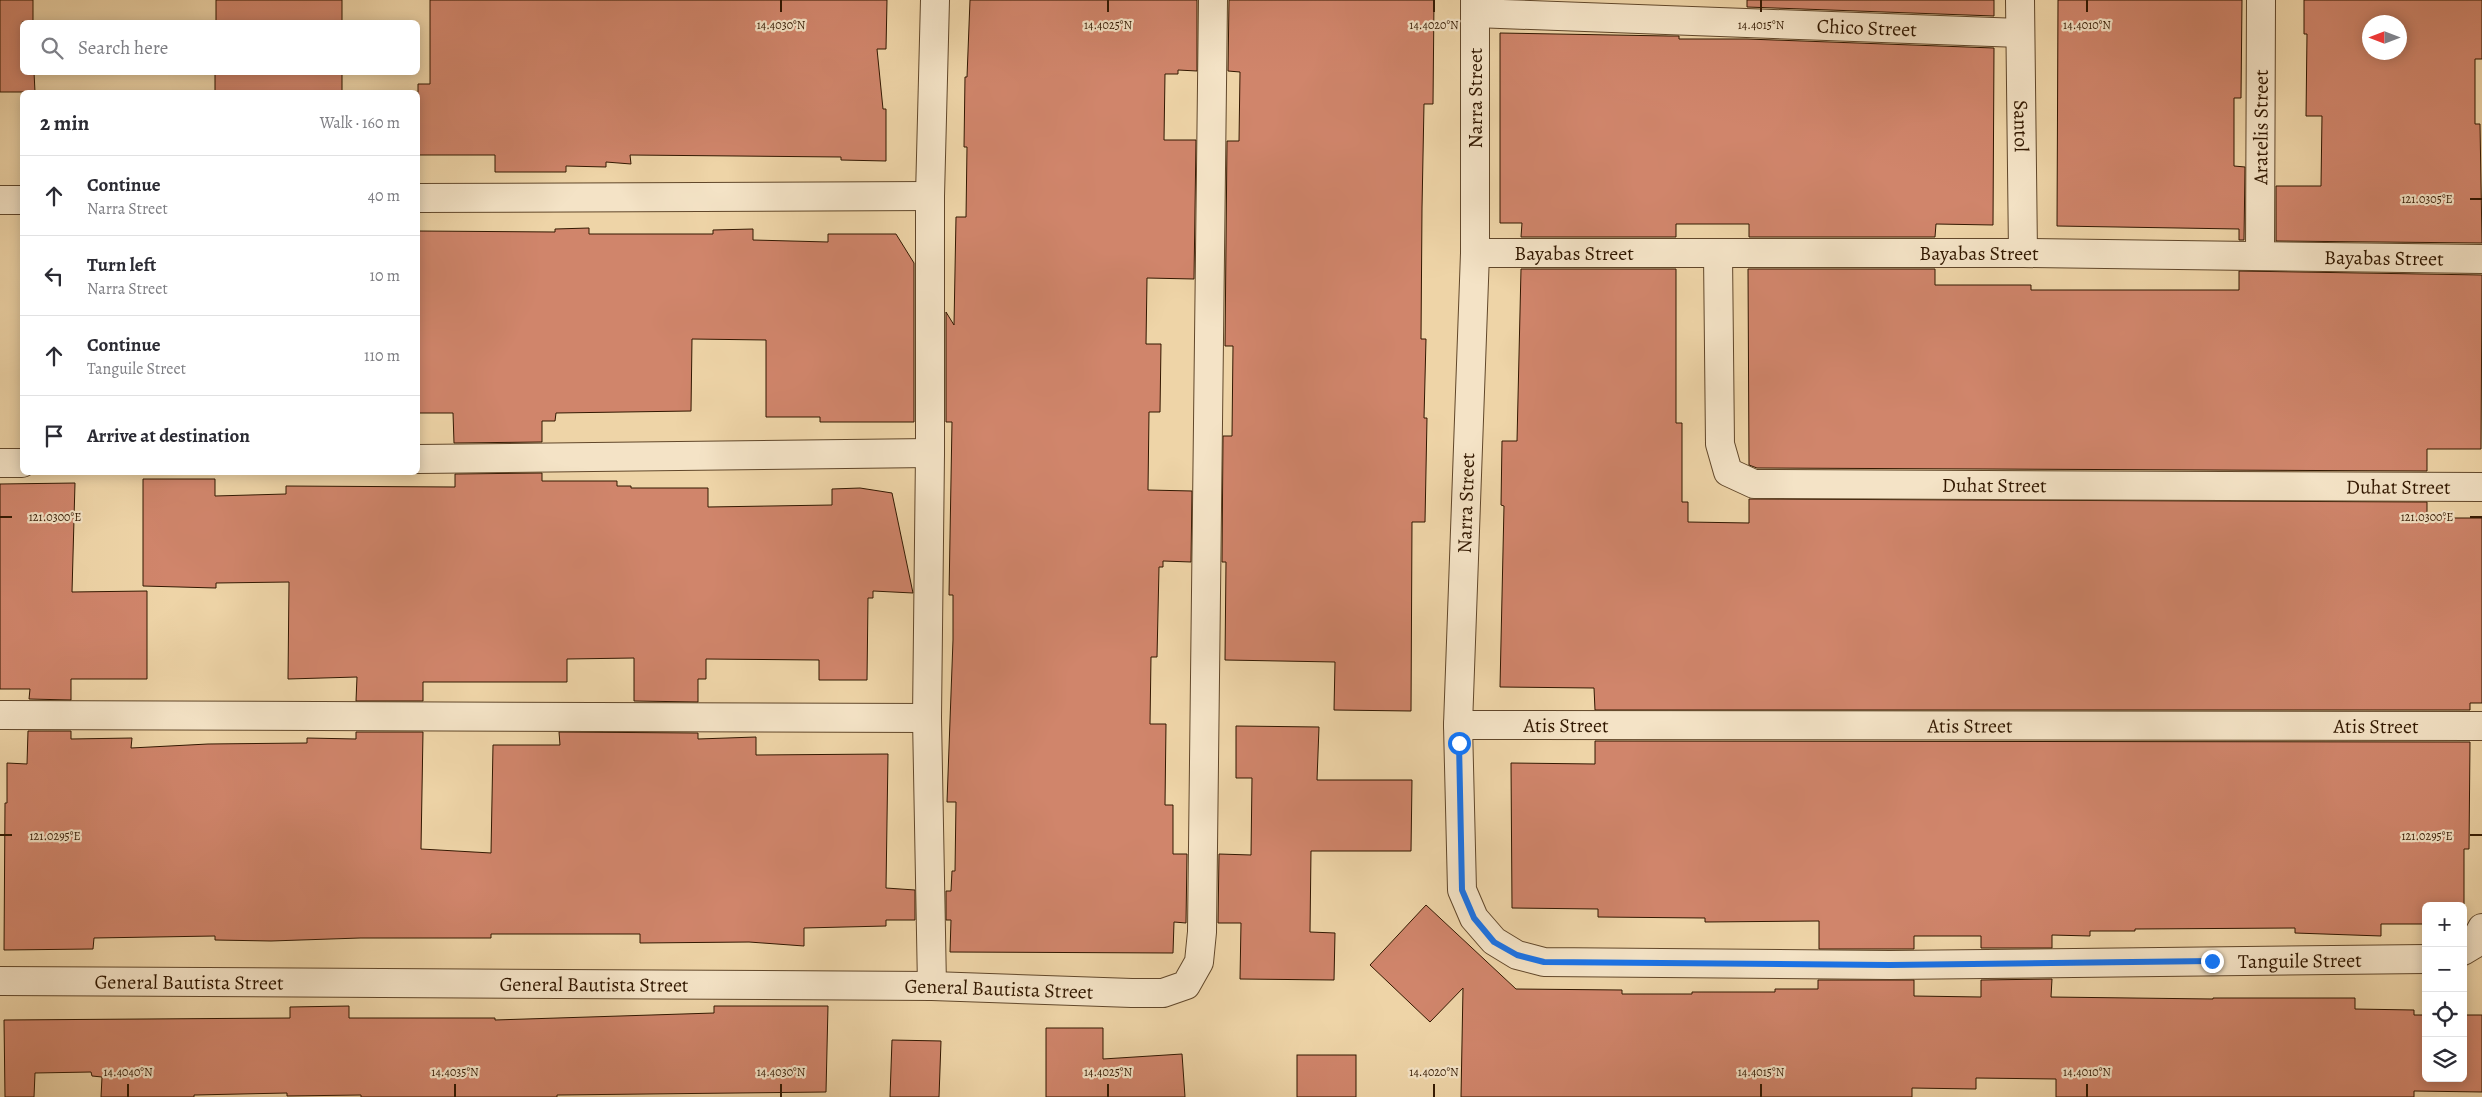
<!DOCTYPE html>
<meta charset="utf-8">
<style>
:root{--surface:#fff;--page:#f7f7f7;--text:#2b2b33;--muted:#7c7c81;--line:#e1e1e2}
body{margin:0;font-family:Alegreya,serif;background:var(--page);color:var(--text)}
.controls{position:absolute;right:15px;bottom:15px;display:grid;overflow:hidden;border-radius:8px;box-shadow:0 2px 12px #0003}
.controls button{width:45px;height:45px;display:grid;place-items:center;padding:0;border:0;border-bottom:1px solid var(--line);background:var(--surface);color:var(--text);font:25px sans-serif}
.compass{position:absolute;left:2362px;top:15px;width:45px;height:45px;border-radius:50%;background:var(--surface);box-shadow:0 2px 12px #0003;rotate:270deg}
.stop{position:absolute;width:15px;height:15px;margin:-11px;border:4px solid #1a73e8;border-radius:50%;background:#fff}
.stop.end{background:#1a73e8;border-color:#fff;box-shadow:0 1px 5px #0008}
.list{margin:0;padding:0;list-style:none}
h2{display:flex;justify-content:space-between;align-items:center;height:65px;margin:0;padding:0 20px;font-size:21px}
h2 small{font-size:16px;font-weight:400;color:var(--muted)}
.list li{display:grid;grid-template-columns:32px 1fr auto;gap:15px;align-items:center;box-sizing:border-box;height:80px;padding:0 20px;border-top:1px solid var(--line)}
.list b{display:block;font-size:19px;white-space:nowrap}
.list p{margin:0;font-size:16px;white-space:nowrap;color:var(--muted)}
.list em{font-size:16px;font-style:normal;color:var(--muted)}
.icon{flex:none;width:28px;height:28px;fill:none;stroke:currentColor;stroke-width:2;stroke-linecap:round;stroke-linejoin:round}
.map{position:relative;flex:none;width:2482px;height:1097px;overflow:hidden}
.search{position:absolute;background:var(--surface);box-shadow:0 2px 12px #0003;left:20px;top:20px;width:400px;height:55px;display:flex;align-items:center;gap:12px;box-sizing:border-box;padding:0 18px;border-radius:8px;color:var(--muted);font-size:19px}
.panel{position:absolute;background:var(--surface);box-shadow:0 2px 12px #0003;left:20px;top:90px;width:400px;height:385px;border-radius:8px}
.map>svg:first-child{display:block}
.building{fill:#d0856b;stroke:#321801;fill-rule:evenodd}
.lines{fill:none;stroke-linecap:round;stroke-linejoin:round}
.street-casing{stroke:#61472a;stroke-width:30}
.street{stroke:#f4e3c6;stroke-width:28}
.route{stroke:#1a73e8;stroke-width:6}
.ticks{fill:none;stroke:#321801;stroke-width:2}
.labels{text-anchor:middle;dominant-baseline:central;stroke-width:4.5;stroke-linejoin:round;paint-order:stroke}
.street-label{font-size:20px;fill:#321801;stroke:#f4e3c6}
.ticks-label{font-size:12px;text-anchor:middle;fill:#321801;stroke:#f4e3c6;stroke-width:4.5;stroke-linejoin:round;paint-order:stroke}
</style>
<div class="map">
<svg width="2482" height="1097" viewBox="0 0 2482 1097">
<rect width="100%" height="100%" fill="#eed4a7"/>
<filter id="stains"><feTurbulence type="fractalNoise" baseFrequency=".004" numOctaves="4"/><feColorMatrix values="0 0 0 0 .2 0 0 0 0 .09 0 0 0 0 .02 0 0 0 .5 -.17"/></filter>
<radialGradient id="worn" r=".72"><stop offset=".6" stop-color="#630" stop-opacity="0"/><stop offset="1" stop-color="#630" stop-opacity=".3"/></radialGradient>
<g class="building">
<polygon points="0,0 33,0 33,22 22,22 22,72 34,72 35,92 0,92"/>
<rect x="216" y="0" width="126" height="22"/>
<polygon points="430,0 887,0 886,49 877,49 883,109 886,109 886,161 841,160 841,157 630,155 631,164 606,162 606,167 566,166 566,172 495,172 495,155 418,155 418,84 430,84"/>
<polygon points="970,0 1197,0 1197,71 1178,70 1178,74 1165,74 1164,140 1196,140 1194,279 1147,278 1146,344 1161,344 1160,412 1149,412 1148,490 1192,491 1191,562 1163,561 1163,567 1159,567 1157,657 1151,657 1150,724 1166,724 1165,805 1173,805 1173,854 1187,854 1186,923 1174,922 1173,953 950,952 951,920 946,920 946,891 951,891 952,871 955,871 956,802 947,802 953,640 953,595 949,595 952,422 946,422 946,312 954,325 956,217 966,217 967,147 964,147 965,77 967,77"/>
<polygon points="1229,0 1434,0 1433,104 1424,104 1422,208 1421,339 1426,339 1424,418 1427,418 1425,522 1412,522 1411,711 1334,710 1335,662 1225,660 1226,562 1222,562 1223,436 1232,436 1233,346 1225,346 1227,141 1239,141 1240,72 1228,71"/>
<polygon points="1747,0 1994,0 1994,16 1747,7"/>
<polygon points="2058,0 2242,0 2241,98 2234,98 2234,166 2245,167 2244,240 2239,240 2239,229 2057,226"/>
<path d="M2304 0H2482V59H2475V124H2480L2482 243 2276 241V186H2321L2322 116H2306L2307 34H2304ZM2370 22H2400V52H2370Z"/>
<polygon points="1500,33 1669,36 1679,36 1679,39 1747,39 1994,48 1993,225 1936,224 1935,237 1749,237 1749,224 1676,224 1676,237 1521,237 1522,223 1500,223"/>
<rect x="215" y="72" width="127" height="20"/>
<polygon points="589,228 589,234 713,234 713,230 753,229 753,240 828,242 828,234 896,234 914,263 914,422 820,422 820,417 766,417 766,340 692,339 691,411 556,413 555,421 542,421 542,442 454,443 453,413 418,413 418,231 555,232 555,229"/>
<polygon points="1521,269 1676,269 1676,423 1682,423 1682,502 1688,502 1688,522 1749,523 1749,499 2427,502 2427,515 2444,515 2444,518 2482,518 2482,703 2470,703 2470,710 1595,710 1594,688 1500,687 1504,506 1501,505 1502,441 1517,441"/>
<polygon points="1748,269 1935,269 1935,285 2031,285 2031,290 2239,290 2239,271 2482,275 2481,449 2427,449 2427,471 1757,468 1749,465"/>
<polygon points="542,473 542,481 617,481 617,486 631,486 631,488 708,488 708,507 832,505 832,489 860,488 892,493 913,593 873,591 873,598 868,598 867,680 819,680 819,660 706,659 706,679 698,679 698,702 634,701 634,658 567,659 567,682 423,682 423,701 356,701 357,677 288,679 289,582 216,583 216,588 143,586 143,479 215,479 215,496 286,494 286,486 455,487 455,474"/>
<polygon points="75,483 72,592 147,591 147,679 71,679 71,700 29,699 30,689 0,689 0,484"/>
<polygon points="1236,726 1319,727 1317,780 1412,780 1411,851 1311,851 1310,932 1335,933 1334,980 1240,979 1241,923 1218,923 1219,854 1251,855 1252,778 1236,778"/>
<polygon points="28,731 71,731 71,739 132,738 131,748 208,744 307,743 307,738 356,739 356,732 423,732 421,849 491,853 493,745 560,745 559,732 698,733 698,739 756,737 756,755 888,754 886,888 915,890 915,920 886,920 886,926 804,928 804,946 749,942 640,943 640,934 491,934 491,938 360,938 271,941 215,940 215,936 94,938 93,949 4,950 5,803 7,803 7,763 27,764"/>
<polygon points="1595,741 2470,742 2469,849 2464,849 2464,924 2463,906 2426,906 2426,924 2381,924 2381,936 2295,933 2295,928 2135,929 2135,931 2090,931 2090,936 2052,935 2052,948 1981,948 1981,936 1914,936 1914,949 1819,949 1819,921 1705,922 1705,918 1598,917 1598,909 1512,908 1511,763 1595,764"/>
<polygon points="1426,905 1516,989 1622,990 1622,994 1692,994 1692,992 1775,992 1775,989 1818,989 1818,980 1914,980 1914,996 1981,997 1981,980 2052,979 2051,997 2213,999 2213,998 2355,998 2355,1009 2414,1010 2414,1015 2426,1015 2426,1078 2463,1078 2463,1015 2482,1015 2482,1092 2414,1091 2414,1097 2056,1097 2056,1079 1976,1078 1976,1089 1912,1088 1912,1097 1461,1097 1463,988 1430,1022 1370,965"/>
<polygon points="349,1006 349,1018 495,1018 495,1020 714,1013 714,1006 828,1006 826,1092 557,1095 557,1097 361,1097 361,1095 287,1096 287,1093 194,1095 194,1097 101,1097 102,1077 92,1076 91,1072 35,1073 34,1097 5,1097 4,1020 290,1018 290,1007"/>
<polygon points="1046,1028 1103,1028 1103,1059 1182,1054 1185,1097 1046,1097"/>
<polygon points="892,1040 941,1041 939,1097 890,1097"/>
<rect x="1297" y="1055" width="59" height="42"/>
</g>
<g class="lines">
<defs>
<g id="street">
<path id="s1" d="M1475 0V253L1458 725 1462 890 1474 918 1494 941 1517 955 1544 962 1890 965 2426 959"/>
<path id="s2" d="M2020 0 2023 253"/>
<path id="s3" d="M1475 13 2020 33"/>
<polyline points="418,198 930,196"/>
<polyline points="0,200 22,200"/>
<path id="s4" d="M1475 253H2023L2482 259"/>
<path id="s5" d="M1718 254 1720 444 1728 472 1754 484 2482 487"/>
<path id="s6" d="M2260 255 2261 0"/>
<polyline points="418,459 930,453"/>
<polyline points="0,463 22,463"/>
<polyline points="0,715 927,718"/>
<path id="s7" d="M1458 725 2482 726"/>
<polyline points="2463,951 2473,945 2482,928"/>
<path id="s8" d="M0 981 932 986 1132 993H1163L1186 985 1199 962 1202 932 1213 0"/>
<polyline points="932,986 927,718 930,453 930,196 935,0"/>
</g>
</defs>
<use href="#street" class="street-casing"/>
<use href="#street" class="street"/>
</g>
<g class="lines">
<polyline class="route" points="1459,743 1462,890 1474,918 1494,942 1517,955 1544,962 1890,965 2212,961"/>
</g>
<path class="ticks" d="M781 0V12M1108 0V12M1434 0V12M1761 0V12M2087 0V12M2470 199H2482M0 517H12M2470 517H2482M0 835H12M2470 835H2482M128 1084V1097M455 1084V1097M781 1084V1097M1108 1084V1097M1434 1084V1097M1761 1084V1097M2087 1084V1097"/>
<g class="labels">
<g class="street-label">
<text stroke="none"><textPath href="#s3" startOffset="392">Chico Street</textPath></text>
<text transform="translate(1475 98) rotate(-90)">Narra Street</text>
<text stroke="none"><textPath href="#s2" startOffset="126">Santol</textPath></text>
<text stroke="none"><textPath href="#s6" startOffset="128">Aratelis Street</textPath></text>
<text stroke="none"><textPath href="#s4" startOffset="99">Bayabas Street</textPath></text>
<text stroke="none"><textPath href="#s4" startOffset="504">Bayabas Street</textPath></text>
<text stroke="none"><textPath href="#s4" startOffset="909">Bayabas Street</textPath></text>
<text stroke="none"><textPath href="#s5" startOffset="488">Duhat Street</textPath></text>
<text stroke="none"><textPath href="#s5" startOffset="892">Duhat Street</textPath></text>
<text transform="translate(1466 503) rotate(-88)">Narra Street</text>
<text stroke="none"><textPath href="#s7" startOffset="108">Atis Street</textPath></text>
<text stroke="none"><textPath href="#s7" startOffset="512">Atis Street</textPath></text>
<text stroke="none"><textPath href="#s7" startOffset="918">Atis Street</textPath></text>
<text stroke="none"><textPath href="#s1" startOffset="1762">Tanguile Street</textPath></text>
<text stroke="none"><textPath href="#s8" startOffset="189">General Bautista Street</textPath></text>
<text stroke="none"><textPath href="#s8" startOffset="594">General Bautista Street</textPath></text>
<text stroke="none"><textPath href="#s8" startOffset="999">General Bautista Street</textPath></text>
</g>
</g>
<g class="ticks-label">
<text x="781" y="29">14.4030°N</text>
<text x="1108" y="29">14.4025°N</text>
<text x="1434" y="29">14.4020°N</text>
<text x="1761" y="29">14.4015°N</text>
<text x="2087" y="29">14.4010°N</text>
<text x="2427" y="203">121.0305°E</text>
<text x="2427" y="521">121.0300°E</text>
<text x="55" y="521">121.0300°E</text>
<text x="2427" y="840">121.0295°E</text>
<text x="55" y="840">121.0295°E</text>
<text x="128" y="1076">14.4040°N</text>
<text x="455" y="1076">14.4035°N</text>
<text x="781" y="1076">14.4030°N</text>
<text x="1108" y="1076">14.4025°N</text>
<text x="1434" y="1076">14.4020°N</text>
<text x="1761" y="1076">14.4015°N</text>
<text x="2087" y="1076">14.4010°N</text>
</g>
<rect width="100%" height="100%" filter="url(#stains)"/>
<rect width="100%" height="100%" fill="url(#worn)"/>
</svg>
<div class="controls">
<button>+</button>
<button>−</button>
<button><svg class="icon" aria-label="locate" viewBox="0 0 24 24"><circle cx="12" cy="12" r="6"/><path d="M12 2v4M12 18v4M2 12h4M18 12h4"/></svg></button>
<button><svg class="icon" aria-label="layers" viewBox="0 0 24 24"><path d="M12 4l9 5-9 5-9-5zM3 14l9 5 9-5"/></svg></button>
</div>
<svg class="compass" viewBox="-18 -18 36 36"><path d="M0-13l5 13h-10z" fill="#e53935"/><path d="M0 13l5-13h-10z" fill="#7c7c81"/></svg>
<div class="stop" style="left:1459px;top:743px"></div>
<div class="stop end" style="left:2212px;top:961px"></div>
<div class="search"><svg class="icon" aria-label="search" viewBox="0 0 24 24"><circle cx="10" cy="10" r="6"/><path d="M15 15l6 6"/></svg>Search here</div>
<section class="panel">
<h2>2 min<small>Walk · 160 m</small></h2>
<ul class="list">
<li><svg class="icon" aria-label="ahead" viewBox="0 0 24 24"><path d="M12 20V5M6 11l6-6 6 6"/></svg><div><b>Continue</b><p>Narra Street</p></div><em>40 m</em></li>
<li><svg class="icon" aria-label="left" viewBox="0 0 24 24"><path d="M17 20v-9H6M10 6l-5 5 5 5"/></svg><div><b>Turn left</b><p>Narra Street</p></div><em>10 m</em></li>
<li><svg class="icon" aria-label="ahead" viewBox="0 0 24 24"><path d="M12 20V5M6 11l6-6 6 6"/></svg><div><b>Continue</b><p>Tanguile Street</p></div><em>110 m</em></li>
<li><svg class="icon" aria-label="arrive" viewBox="0 0 24 24"><path d="M6 21V4h12l-3 4 3 4H6"/></svg><div><b>Arrive at destination</b></div></li>
</ul>
</section>
</div>
